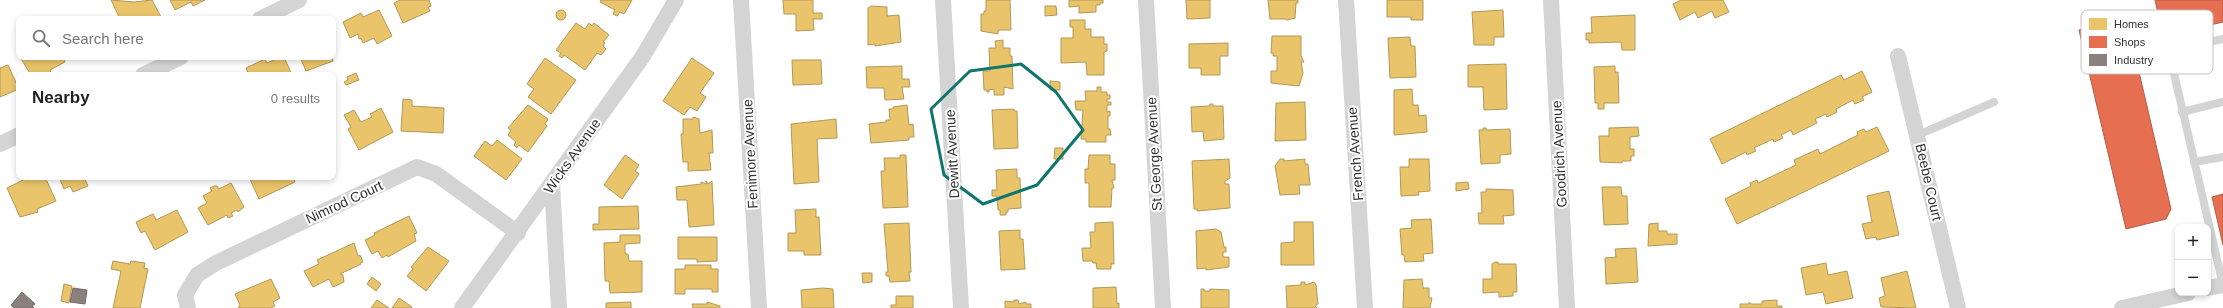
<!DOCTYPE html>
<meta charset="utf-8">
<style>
:root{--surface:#fff;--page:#f2f2f2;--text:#222;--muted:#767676;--line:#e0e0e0}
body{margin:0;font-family:Helvetica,sans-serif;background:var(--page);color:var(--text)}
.controls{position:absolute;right:12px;bottom:12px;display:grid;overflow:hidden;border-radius:8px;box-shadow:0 2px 6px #0003}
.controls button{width:36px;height:36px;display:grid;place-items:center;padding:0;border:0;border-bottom:1px solid var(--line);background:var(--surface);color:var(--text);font:20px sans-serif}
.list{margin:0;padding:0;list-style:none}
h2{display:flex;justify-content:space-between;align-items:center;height:52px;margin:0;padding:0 16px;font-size:17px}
h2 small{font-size:13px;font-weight:400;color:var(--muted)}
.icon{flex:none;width:22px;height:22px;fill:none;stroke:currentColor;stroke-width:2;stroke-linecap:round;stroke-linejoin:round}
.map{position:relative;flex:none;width:2223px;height:308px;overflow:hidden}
.search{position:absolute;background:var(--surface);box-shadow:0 2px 6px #0003;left:16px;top:16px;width:320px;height:44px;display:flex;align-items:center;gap:10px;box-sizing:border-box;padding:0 14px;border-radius:8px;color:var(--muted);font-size:15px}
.panel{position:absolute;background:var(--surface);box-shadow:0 2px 6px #0003;left:16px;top:72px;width:320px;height:108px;border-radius:8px}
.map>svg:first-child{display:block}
.homes{fill:#e9c46a;stroke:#b29859}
.shops{fill:#e76f51;stroke:#b15d48}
.industry{fill:#8a817c;stroke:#706966}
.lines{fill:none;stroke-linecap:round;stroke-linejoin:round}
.lane{stroke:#d4d4d4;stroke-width:8}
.street{stroke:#d4d4d4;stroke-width:16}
.marked{fill:none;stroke:#0f766e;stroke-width:3;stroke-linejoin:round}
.labels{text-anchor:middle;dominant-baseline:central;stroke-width:4;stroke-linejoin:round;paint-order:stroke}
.street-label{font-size:14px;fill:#323232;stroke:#fff}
.key{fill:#fff;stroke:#c2c2c2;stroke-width:1}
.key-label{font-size:11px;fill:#323232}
</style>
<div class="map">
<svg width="2223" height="308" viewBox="0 0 2223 308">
<rect width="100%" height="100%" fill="#fff"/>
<g class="homes">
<polygon points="111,0 134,2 152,0 161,17 156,19 120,19"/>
<polygon points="170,0 205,0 193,6 191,2 175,10"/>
<polygon points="400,0 429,0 431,6 428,7 430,11 403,23 394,3"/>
<polygon points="601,0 632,0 624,14 620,12 617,16 613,14 615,10 600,2"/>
<polygon points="783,0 813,0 813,13 822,13 822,19 813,19 814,30 796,31 796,14 784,14"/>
<polygon points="986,0 1010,0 1011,30 998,30 998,34 981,31 981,14 984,14 984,11 986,11"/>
<polygon points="1069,0 1103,0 1103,3 1100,3 1100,5 1096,5 1096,12 1079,13 1079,6 1069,7"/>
<polygon points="1186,0 1210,0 1210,18 1187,19"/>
<polygon points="1268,0 1298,0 1298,3 1296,3 1295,18 1287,20 1285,19 1270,19"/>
<polygon points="1387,0 1423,0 1423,20 1411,20 1411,17 1387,17"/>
<polygon points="1681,0 1723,0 1729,12 1715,18 1712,11 1698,18 1695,12 1680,20 1673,4"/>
<polygon points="871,6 887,7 887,16 899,15 901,42 875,46 875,44 868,45 868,8"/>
<polygon points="1045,6 1056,6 1057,15 1045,16"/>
<circle cx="561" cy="15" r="5"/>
<polygon points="379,10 392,36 377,44 374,38 363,43 361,38 359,39 358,34 350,38 343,22 361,13 363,17"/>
<polygon points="1503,10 1504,37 1494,37 1494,45 1474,45 1472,12"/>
<polygon points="1635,15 1635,50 1622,50 1621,42 1589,43 1589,40 1586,40 1586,33 1592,33 1591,17"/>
<polygon points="1070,20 1085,20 1085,29 1091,29 1091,37 1104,37 1104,44 1107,44 1107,51 1104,52 1104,75 1087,75 1086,62 1061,63 1061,38 1073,38 1073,27 1070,27"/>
<polygon points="576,23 585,29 589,23 592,26 594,23 609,35 603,42 605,43 603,46 606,49 601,55 597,53 585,70 564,55 562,58 559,56 561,53 556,50"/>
<polygon points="1272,36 1301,36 1301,56 1304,62 1301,62 1303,73 1299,86 1271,83 1271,71 1277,71 1277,56 1273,56 1273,53 1271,53"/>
<polygon points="1410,37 1411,46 1415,46 1416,77 1390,78 1388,38"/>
<polygon points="1003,40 1003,48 1010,48 1010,56 1012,56 1013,89 1004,87 1004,95 994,95 994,89 989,90 989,92 987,92 987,90 984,90 983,71 990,71 989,48 996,48 995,41"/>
<polygon points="1228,43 1228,56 1220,56 1220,75 1201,75 1201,68 1189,68 1189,44"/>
<polygon points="20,57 63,57 65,62 50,70 51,73 48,75 31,75"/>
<polygon points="280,57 284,57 292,75 249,75 246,68 265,59 267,63"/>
<polygon points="300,57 332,57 333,61 306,71"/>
<polygon points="545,58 576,80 551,114 528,97 534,89 527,84"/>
<polygon points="692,58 714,73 700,93 706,97 697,111 690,107 684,115 663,101"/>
<polygon points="792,60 821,60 822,84 793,85"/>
<polygon points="1506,64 1507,109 1484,110 1483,87 1468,87 1468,65"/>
<polygon points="8,65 19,89 0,97 0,68"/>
<polygon points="902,66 902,79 909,79 910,87 902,87 904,99 885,100 884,88 867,88 866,67"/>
<polygon points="1615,66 1615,72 1618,72 1619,103 1604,103 1604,109 1598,109 1598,103 1595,103 1594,67"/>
<polygon points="1862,71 1872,92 1862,97 1864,100 1855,104 1853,100 1836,109 1837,112 1827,117 1826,114 1815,119 1817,123 1793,135 1791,130 1781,135 1783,138 1774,142 1773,139 1754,148 1756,151 1747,155 1746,152 1722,164 1710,139 1841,75 1844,80"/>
<polygon points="356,73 359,80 346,85 344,82 348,80 347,77"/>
<polygon points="1050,81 1060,82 1060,90 1050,90"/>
<polygon points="1097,87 1101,87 1101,92 1107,92 1107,95 1110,95 1110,99 1107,99 1107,102 1111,102 1111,105 1107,105 1107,112 1110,111 1110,116 1108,116 1108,129 1110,129 1111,135 1106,135 1106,142 1086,142 1086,139 1081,139 1083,110 1076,110 1075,101 1086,101 1085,91 1097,91"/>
<polygon points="1412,89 1413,105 1418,105 1419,116 1426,115 1427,132 1394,135 1394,90"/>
<polygon points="403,99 412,100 412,106 444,108 443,133 401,131"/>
<polygon points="1305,102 1306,140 1275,141 1276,103"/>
<polygon points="1210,104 1213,104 1213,106 1223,106 1224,139 1204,141 1203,131 1192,132 1191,107 1210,106"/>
<polygon points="528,105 548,119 545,124 547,126 528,152 519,145 517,148 514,145 516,142 508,135 511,130 508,128"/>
<polygon points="907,105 909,125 913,124 914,137 909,137 909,140 871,143 869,124 886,122 886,120 890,120 889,109 893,109 893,107"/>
<polygon points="381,108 393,132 359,150 348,129 351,127 344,115 354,110 361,122 372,117 370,114"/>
<polygon points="1014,109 1014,111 1017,111 1018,148 994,149 992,110"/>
<polygon points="693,117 699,119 700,133 712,130 713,153 709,153 711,170 688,171 688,162 683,162 681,134 683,134 683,119 693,119"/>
<polygon points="836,119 837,138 817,139 819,182 794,184 791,124"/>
<polygon points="1638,127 1639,136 1630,137 1630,149 1634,149 1634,156 1631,156 1631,161 1622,161 1622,163 1600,162 1599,136 1609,136 1609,128"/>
<polygon points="1877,127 1889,151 1737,224 1725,199 1751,186 1750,183 1757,180 1758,183 1796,165 1794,160 1818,149 1820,154 1858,135 1857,132 1864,129 1866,132"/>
<polygon points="1483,128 1486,128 1486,130 1510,129 1511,154 1500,155 1500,163 1481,164 1479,130 1483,130"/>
<polygon points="497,140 522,159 506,180 474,156 485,141 492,146"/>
<polygon points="1055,148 1063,148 1063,159 1054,159"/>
<polygon points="625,155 639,165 635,171 639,174 622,199 604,185"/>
<polygon points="900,155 906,155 908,207 883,208 881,171 885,171 884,158 900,158"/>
<polygon points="1089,155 1110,155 1110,164 1115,164 1115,180 1112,180 1114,188 1112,188 1111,207 1089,207 1089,183 1085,183 1085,169 1088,169"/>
<polygon points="1229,159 1230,178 1225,181 1225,184 1229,184 1230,208 1197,211 1197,209 1194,209 1192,161"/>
<polygon points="1280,159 1284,159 1284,161 1305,159 1305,164 1308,164 1310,185 1299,185 1300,194 1280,195 1275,166"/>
<polygon points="1409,159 1429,159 1430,191 1418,192 1419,195 1401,196 1400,167 1409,167"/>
<polygon points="1017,169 1017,178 1020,178 1021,208 1008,209 1008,212 1006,212 1006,215 1000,215 1000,210 998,210 997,196 992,196 992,190 997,190 996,170"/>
<polygon points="22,177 45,177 56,201 37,209 38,212 20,217 7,188 23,180"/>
<polygon points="59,177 84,177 88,186 73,192 70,186 64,189"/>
<polygon points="249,177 293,177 295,182 259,199"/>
<polygon points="706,181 708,184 712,181 714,225 689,227 687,200 677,200 676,187 701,184 701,182 706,184"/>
<polygon points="1468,182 1469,189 1456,191 1456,183"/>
<polygon points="231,183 244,207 238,212 237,210 231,213 233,216 228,218 227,215 208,225 198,208 207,203 203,196 212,191 210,188 214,186 217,186 219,189"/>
<polygon points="1602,187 1621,187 1622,196 1627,196 1628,224 1604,225"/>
<polygon points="1486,189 1513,190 1514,215 1503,216 1504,224 1479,224 1478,213 1482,213 1481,192 1486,192"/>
<polygon points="1889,191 1899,235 1877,240 1876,237 1866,239 1862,224 1872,222 1867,196"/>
<polygon points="638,206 639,229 593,230 593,224 599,224 599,207"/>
<polygon points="816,209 816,217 819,217 821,255 804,255 804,251 788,251 788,233 796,233 795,210"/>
<polygon points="177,210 188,232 155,250 145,231 141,233 136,222 153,214 156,220"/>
<polygon points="409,216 417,233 414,234 416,241 388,257 387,255 382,258 378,251 372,254 365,240 375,235 374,233"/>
<polygon points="1431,219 1433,253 1423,254 1424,261 1405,262 1404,255 1402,255 1400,229 1412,228 1411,220"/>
<polygon points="1113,222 1114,264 1111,264 1111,269 1097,269 1096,263 1093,263 1092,261 1083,261 1082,248 1091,248 1090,232 1095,232 1095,223"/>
<polygon points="1294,222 1313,222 1314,265 1281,265 1281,243 1294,242"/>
<polygon points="909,223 911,272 909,272 910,281 890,282 889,276 886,276 886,272 888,272 884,224"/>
<polygon points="1658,223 1658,231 1667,231 1667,234 1677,234 1677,244 1648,246 1649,224"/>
<polygon points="1216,229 1221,232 1224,247 1226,247 1226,252 1223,252 1223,257 1229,257 1229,267 1206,270 1206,268 1197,269 1196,231"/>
<polygon points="1020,230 1020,239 1023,239 1025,269 1001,270 999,231"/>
<polygon points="620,235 640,235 640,243 625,244 625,254 628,254 629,261 642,261 642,292 610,293 609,281 605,281 604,243 620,242"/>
<polygon points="678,237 717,237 717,261 697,262 697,259 678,259"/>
<polygon points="354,243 358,256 360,255 363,262 360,263 361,264 340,274 343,275 344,282 333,287 329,279 313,287 304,271 319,264 317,260"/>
<polygon points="428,247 449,261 426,291 407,276 413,269 411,267"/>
<polygon points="1636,248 1638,282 1606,284 1605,258 1616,257 1615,249"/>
<polygon points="113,261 130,264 131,261 145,263 144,268 148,269 140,308 113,308 121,271 111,269"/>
<polygon points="1495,262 1498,262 1498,264 1516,264 1517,292 1513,292 1513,296 1499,297 1499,292 1483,293 1483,279 1492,279 1492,264"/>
<polygon points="1826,263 1828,275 1847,271 1853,298 1826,304 1823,292 1806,295 1801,268"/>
<polygon points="685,265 711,265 711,269 718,269 718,292 712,292 712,289 685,289 685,294 675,294 675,269 685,269"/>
<polygon points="1907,271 1916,308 1881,307 1879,298 1885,296 1881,278"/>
<polygon points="862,273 872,273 872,282 863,283"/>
<polygon points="372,277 381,284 376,291 367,284"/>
<polygon points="271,279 280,298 273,302 275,306 271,308 238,308 240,305 235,294"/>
<polygon points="1422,279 1423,288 1429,288 1429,298 1432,298 1430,308 1403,308 1404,280"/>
<polygon points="1301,282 1305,282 1305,285 1314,282 1316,285 1318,304 1315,306 1317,308 1287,308 1286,286 1301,285"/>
<polygon points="64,284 72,286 69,303 61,301"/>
<polygon points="1116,287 1117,304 1119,303 1119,308 1093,308 1093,288"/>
<polygon points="823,288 833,289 834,308 802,308 801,290"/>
<polygon points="1201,289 1204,289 1204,291 1210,291 1210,289 1229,290 1229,308 1201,308"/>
<polygon points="896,296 913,296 913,308 891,308 891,305 896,305"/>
<polygon points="399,298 412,307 411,308 392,308"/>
<polygon points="377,300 389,308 371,308"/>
<polygon points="1014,300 1018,300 1019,304 1026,302 1026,304 1031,304 1031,308 1005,308 1005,301 1014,302"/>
<polygon points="1777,300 1777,306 1782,306 1782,308 1740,308 1740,304 1749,304 1749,302 1751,304 1762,304 1762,301"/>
<polygon points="631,302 631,308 606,308 606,303"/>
<polygon points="707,302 720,306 720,308 693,308 692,304 707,304"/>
</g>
<g class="shops">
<polygon points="2155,0 2223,0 2223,22 2163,36"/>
<polygon points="2120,21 2128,25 2171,209 2166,219 2126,229 2079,30"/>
<polygon points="2223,194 2223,245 2212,197"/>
</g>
<g class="industry">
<polygon points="73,288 87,290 85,304 70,302"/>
<polygon points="22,292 35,304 32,306 34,308 14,308 11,305"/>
</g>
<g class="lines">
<g class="lane">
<polyline points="2182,112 2223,102"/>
<polyline points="1918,135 1994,102"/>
<polyline points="2194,162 2223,157"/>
<polyline points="2223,285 2169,52 2223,39"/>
</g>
<g class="street">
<polyline points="741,0 759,308"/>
<polyline points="943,0 961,308"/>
<polyline points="1146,0 1163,308"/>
<polyline points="1346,0 1365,308"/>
<polyline points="1551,0 1567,308"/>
<polyline points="260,19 299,0"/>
<polyline points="1898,56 1958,308"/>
<polyline points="143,75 181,57"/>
<polyline points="0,144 19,135"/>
<polyline points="552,184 559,308"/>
<polyline points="2208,288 2223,285"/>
<polyline points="188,308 185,295 197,275 216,263 417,167 436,174 518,233"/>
<polyline points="462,308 643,56 676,0"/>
<polyline points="2122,308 2188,293"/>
</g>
</g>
<path class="marked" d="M1021 64 1056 92 1083 130 1037 185 983 204 944 175 931 109 970 71Z"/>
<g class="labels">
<g class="street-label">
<text transform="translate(750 154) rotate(-93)">Fenimore Avenue</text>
<text transform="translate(952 154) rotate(-93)">Dewitt Avenue</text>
<text transform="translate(1154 154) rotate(-93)">St George Avenue</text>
<text transform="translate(1355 154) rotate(-94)">French Avenue</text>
<text transform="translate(1559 154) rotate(-93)">Goodrich Avenue</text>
<text transform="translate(572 156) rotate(-55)">Wicks Avenue</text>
<text transform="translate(1929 182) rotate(77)">Beebe Court</text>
<text transform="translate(344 202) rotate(-25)">Nimrod Court</text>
</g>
</g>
<rect x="2081" y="10" width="132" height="64" rx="6" class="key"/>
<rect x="2089" y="18" width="18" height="12" fill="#e9c46a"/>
<rect x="2089" y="36" width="18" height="12" fill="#e76f51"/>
<rect x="2089" y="54" width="18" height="12" fill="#8a817c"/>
<g class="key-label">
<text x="2114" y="28">Homes</text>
<text x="2114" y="46">Shops</text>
<text x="2114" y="64">Industry</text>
</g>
</svg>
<div class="controls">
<button>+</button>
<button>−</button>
</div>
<div class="search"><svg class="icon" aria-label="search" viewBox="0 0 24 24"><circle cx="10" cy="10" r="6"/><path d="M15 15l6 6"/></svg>Search here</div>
<section class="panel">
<h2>Nearby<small>0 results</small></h2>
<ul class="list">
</ul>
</section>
</div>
